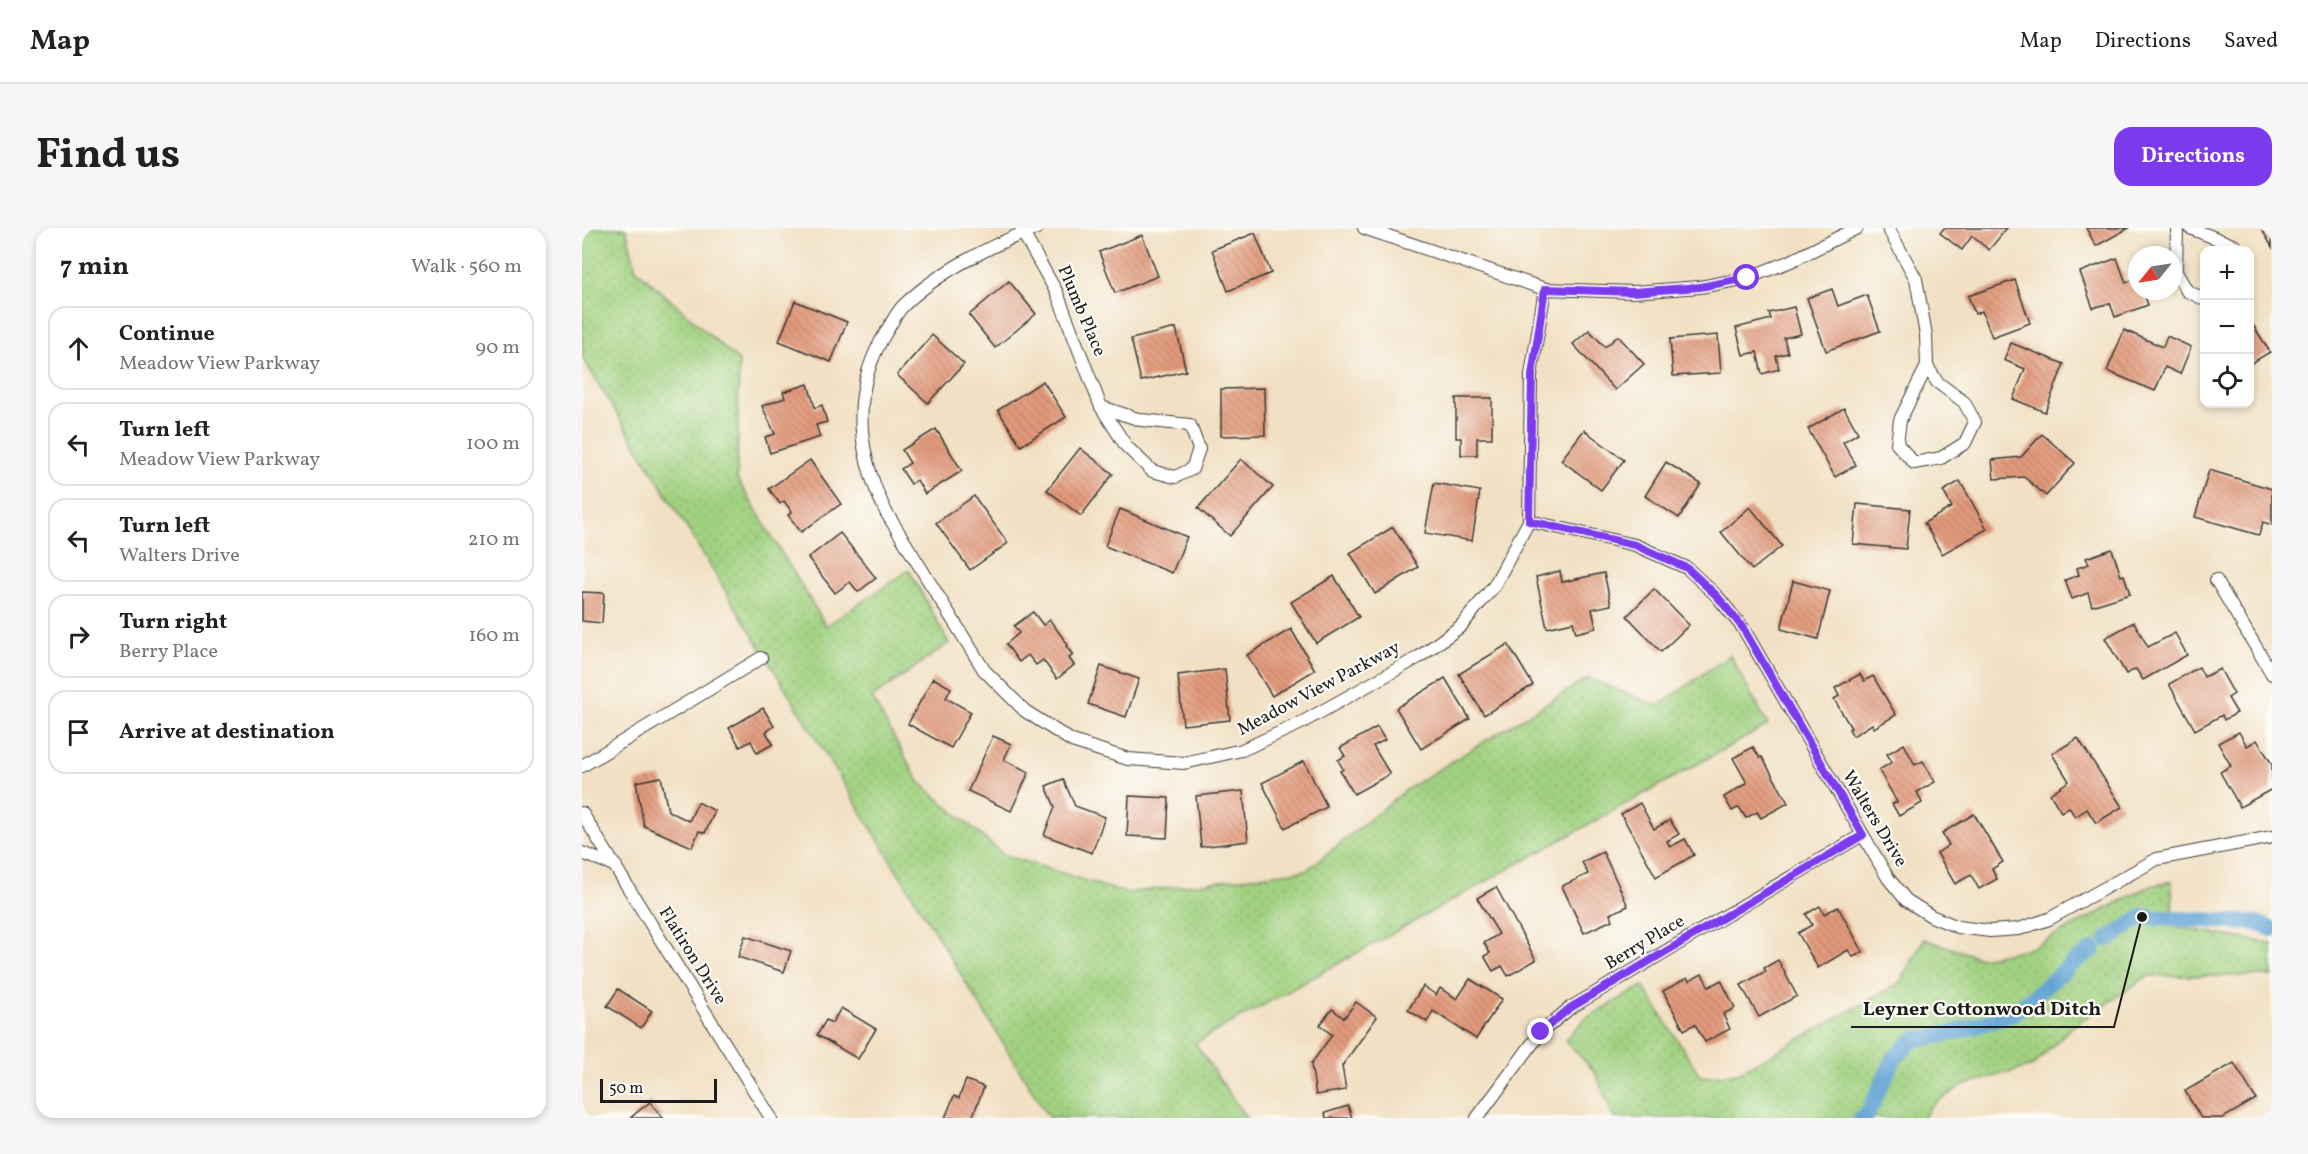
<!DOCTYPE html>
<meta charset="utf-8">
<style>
:root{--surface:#fff;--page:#f6f6f6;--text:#202124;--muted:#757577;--line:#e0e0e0;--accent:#7c3aed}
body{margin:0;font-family:Vollkorn,serif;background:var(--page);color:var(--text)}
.controls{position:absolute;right:18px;top:18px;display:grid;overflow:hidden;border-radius:12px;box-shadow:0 3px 9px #0003}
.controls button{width:54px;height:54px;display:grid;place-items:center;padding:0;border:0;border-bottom:2px solid var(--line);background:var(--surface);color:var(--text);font:30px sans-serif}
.compass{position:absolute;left:1546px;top:18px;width:54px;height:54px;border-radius:50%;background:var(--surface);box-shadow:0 3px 9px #0003;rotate:240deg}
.scale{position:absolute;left:18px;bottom:15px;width:117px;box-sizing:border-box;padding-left:6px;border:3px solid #1c1c1c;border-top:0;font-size:16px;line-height:21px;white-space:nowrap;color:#1c1c1c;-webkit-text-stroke:4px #fdfcf7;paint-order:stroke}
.stop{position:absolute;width:18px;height:18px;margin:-14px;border:4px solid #7c3aed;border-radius:50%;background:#fff}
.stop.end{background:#7c3aed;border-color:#fff;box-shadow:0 2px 6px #0008}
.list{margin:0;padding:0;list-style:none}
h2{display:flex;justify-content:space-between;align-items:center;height:78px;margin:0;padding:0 24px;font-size:26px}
h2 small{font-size:20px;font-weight:400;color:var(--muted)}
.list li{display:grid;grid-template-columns:39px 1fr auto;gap:18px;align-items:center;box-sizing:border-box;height:84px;margin:0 12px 12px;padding:0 12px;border:2px solid var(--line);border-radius:18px}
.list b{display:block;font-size:22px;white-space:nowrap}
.list p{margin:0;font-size:20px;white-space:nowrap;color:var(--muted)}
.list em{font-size:20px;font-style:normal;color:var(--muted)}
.icon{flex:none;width:33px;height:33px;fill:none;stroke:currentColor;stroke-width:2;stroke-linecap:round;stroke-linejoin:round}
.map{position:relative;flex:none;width:1690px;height:890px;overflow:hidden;border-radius:18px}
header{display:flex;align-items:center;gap:36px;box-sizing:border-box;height:84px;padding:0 30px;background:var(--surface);border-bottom:2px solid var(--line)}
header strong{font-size:28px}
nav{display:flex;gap:33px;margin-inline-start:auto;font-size:21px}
.intro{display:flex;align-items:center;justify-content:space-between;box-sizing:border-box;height:144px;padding:0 36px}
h1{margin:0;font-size:42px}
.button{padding:15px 27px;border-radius:18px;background:var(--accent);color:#fff;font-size:21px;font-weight:700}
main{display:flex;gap:36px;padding:0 36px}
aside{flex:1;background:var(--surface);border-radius:18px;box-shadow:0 3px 9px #0003}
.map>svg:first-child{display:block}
.park{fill:url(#park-dots);stroke:#5e764e;stroke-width:1.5}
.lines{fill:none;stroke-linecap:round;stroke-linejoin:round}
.canal{stroke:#60a3d4;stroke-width:16}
.building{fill:url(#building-back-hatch)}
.minor-casing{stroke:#3c3935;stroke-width:14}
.minor{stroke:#fff;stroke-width:12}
.route{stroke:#7c3aed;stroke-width:8}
.labels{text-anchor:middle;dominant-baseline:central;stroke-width:4.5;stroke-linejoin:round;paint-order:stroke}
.street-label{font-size:18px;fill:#1c1c1c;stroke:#fdfcf7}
.leader{fill:none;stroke:#1c1c1c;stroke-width:2}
.callout-dot{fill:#1c1c1c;stroke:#fdfcf7;stroke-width:2}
.callout-label{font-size:20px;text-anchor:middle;font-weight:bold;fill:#1c1c1c;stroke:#fdfcf7;stroke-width:4.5;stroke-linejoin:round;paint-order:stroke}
</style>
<header>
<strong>Map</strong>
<nav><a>Map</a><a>Directions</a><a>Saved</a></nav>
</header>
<div class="intro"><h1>Find us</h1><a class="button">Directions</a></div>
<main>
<aside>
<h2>7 min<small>Walk · 560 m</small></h2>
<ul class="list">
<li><svg class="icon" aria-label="ahead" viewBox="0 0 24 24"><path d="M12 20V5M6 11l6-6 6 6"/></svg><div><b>Continue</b><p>Meadow View Parkway</p></div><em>90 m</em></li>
<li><svg class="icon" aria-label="left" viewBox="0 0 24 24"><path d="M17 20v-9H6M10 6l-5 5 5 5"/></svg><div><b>Turn left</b><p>Meadow View Parkway</p></div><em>100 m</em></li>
<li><svg class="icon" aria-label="left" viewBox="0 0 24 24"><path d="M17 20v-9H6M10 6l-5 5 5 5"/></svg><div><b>Turn left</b><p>Walters Drive</p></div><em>210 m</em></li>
<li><svg class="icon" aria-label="right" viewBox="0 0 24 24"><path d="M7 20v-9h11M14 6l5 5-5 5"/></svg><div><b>Turn right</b><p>Berry Place</p></div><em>160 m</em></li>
<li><svg class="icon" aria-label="arrive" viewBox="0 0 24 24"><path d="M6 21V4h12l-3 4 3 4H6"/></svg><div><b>Arrive at destination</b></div></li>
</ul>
</aside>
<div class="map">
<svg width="1690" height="890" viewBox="0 0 1690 890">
<defs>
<pattern id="park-dots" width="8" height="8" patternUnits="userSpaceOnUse" patternTransform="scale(1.5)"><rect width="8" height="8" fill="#a1d180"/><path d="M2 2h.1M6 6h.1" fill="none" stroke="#8ab36e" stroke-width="1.8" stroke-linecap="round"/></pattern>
<pattern id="building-back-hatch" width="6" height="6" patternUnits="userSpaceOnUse" patternTransform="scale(1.5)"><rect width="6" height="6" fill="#e1997a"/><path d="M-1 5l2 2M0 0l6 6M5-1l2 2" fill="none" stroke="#c08369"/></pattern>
</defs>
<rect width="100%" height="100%" fill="#fdfcf7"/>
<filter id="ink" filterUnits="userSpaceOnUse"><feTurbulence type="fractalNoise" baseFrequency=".0167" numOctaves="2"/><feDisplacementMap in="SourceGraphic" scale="12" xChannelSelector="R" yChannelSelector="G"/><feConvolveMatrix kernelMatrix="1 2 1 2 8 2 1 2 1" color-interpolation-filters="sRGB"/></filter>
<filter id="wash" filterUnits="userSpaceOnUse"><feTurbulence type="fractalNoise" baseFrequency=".008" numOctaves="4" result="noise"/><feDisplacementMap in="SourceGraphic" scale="24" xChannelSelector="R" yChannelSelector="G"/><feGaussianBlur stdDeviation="1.35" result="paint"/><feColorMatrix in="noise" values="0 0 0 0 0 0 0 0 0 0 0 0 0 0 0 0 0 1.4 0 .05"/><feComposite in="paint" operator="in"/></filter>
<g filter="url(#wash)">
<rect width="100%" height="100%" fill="#f1e0c3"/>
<g class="park">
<polygon points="0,0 44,0 54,41 157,133 155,251 244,398 327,342 367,415 290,470 337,554 422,627 543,665 725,642 825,561 1006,450 1076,478 1148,427 1186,497 613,815 664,890 467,890 0,129"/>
<polygon points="1590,653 1591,698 1690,716 1690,748 1566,748 1486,802 1451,838 1381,857 1348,879 1342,890 1032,890 1013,844 983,812 1004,790 1061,758 1119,849 1156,845 1318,755 1342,711 1399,730 1449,720 1568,658"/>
</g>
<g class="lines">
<g class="canal">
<polyline points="1526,711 1560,689 1675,695 1690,701"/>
<polyline points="1279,890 1285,887 1311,832 1331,812 1371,805 1431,786 1492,734 1512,721"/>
</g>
</g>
<g id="blocks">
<g class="building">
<polygon points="1362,0 1425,0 1407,22 1390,8 1380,22 1358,5"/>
<polygon points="1504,0 1547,0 1514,18"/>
<polygon points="1679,0 1690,0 1690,19"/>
<polygon points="673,5 689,45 646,63 630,22"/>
<polygon points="560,7 576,48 533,65 517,24"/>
<polygon points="1535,30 1544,55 1555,50 1555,63 1561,63 1566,77 1533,89 1528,75 1511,80 1498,44"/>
<polygon points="1433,52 1448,95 1410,109 1400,83 1393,86 1386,68"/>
<polygon points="427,53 454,86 413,120 387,87"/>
<polygon points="1250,61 1256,78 1285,67 1298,103 1244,123 1225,70"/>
<polygon points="213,73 265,94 249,134 197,113"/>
<polygon points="1212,79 1219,106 1202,110 1206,125 1194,128 1197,141 1180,146 1175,124 1161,127 1154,100 1189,91 1187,85"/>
<polygon points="1671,97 1688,124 1668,136 1668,99"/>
<polygon points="594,100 604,143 559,153 549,111"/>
<polygon points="1007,102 1023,119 1036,108 1062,136 1033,162 991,116"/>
<polygon points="1542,102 1581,119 1585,108 1609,119 1598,146 1583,139 1573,163 1525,143"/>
<polygon points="350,107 382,136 346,175 315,147"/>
<polygon points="1136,107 1139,145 1091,148 1088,111"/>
<polygon points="1429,115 1482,136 1463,184 1431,171 1443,141 1422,132"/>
<polygon points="461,153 484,189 439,218 416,182"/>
<polygon points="226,156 233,180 240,177 245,194 234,197 238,209 188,225 183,209 193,206 180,178 203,170 201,164"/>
<polygon points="682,160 683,207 639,208 639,161"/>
<polygon points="874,170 910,170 910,210 895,210 895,227 879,227 879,210 874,210"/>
<polygon points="1262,180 1276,205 1261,214 1274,237 1253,249 1226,201"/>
<polygon points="354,201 380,243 343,266 335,252 329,256 319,241 328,235 320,222"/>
<polygon points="1002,202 1042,232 1019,262 979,232"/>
<polygon points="1460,206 1493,235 1464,268 1442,249 1412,251 1410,232 1439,229"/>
<polygon points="498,220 531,246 499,288 465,262"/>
<polygon points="659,231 691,259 648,308 616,280"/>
<polygon points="228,232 259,276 219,304 206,287 210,284 202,273 198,276 187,261"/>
<polygon points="1084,234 1119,256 1097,290 1063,268"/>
<polygon points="1627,242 1690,261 1690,297 1681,294 1677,307 1613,289"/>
<polygon points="1378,253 1405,301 1360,326 1342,295 1370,279 1361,263"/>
<polygon points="852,255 898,263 890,313 843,305"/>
<polygon points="392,268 426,315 388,342 354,295"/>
<polygon points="1275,276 1328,281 1324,321 1271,316"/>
<polygon points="1168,279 1200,318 1170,342 1139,304"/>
<polygon points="538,281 605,309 590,345 523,318"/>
<polygon points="811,299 836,339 793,366 768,325"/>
<polygon points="258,305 294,350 276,364 268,354 253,365 226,330"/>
<polygon points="1530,321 1539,348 1542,347 1548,366 1510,378 1506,365 1490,371 1483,352 1497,347 1495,340 1507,336 1504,330"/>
<polygon points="978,343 980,354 1022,345 1029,377 1010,381 1014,400 994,405 991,394 965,400 954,349"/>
<polygon points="752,348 777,389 734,415 709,374"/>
<polygon points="1211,353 1248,363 1236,411 1199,401"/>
<polygon points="1072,361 1107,397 1079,424 1045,388"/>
<polygon points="0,364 22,365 20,395 0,393"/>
<polygon points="451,384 461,397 468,392 486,417 484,418 491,427 487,430 492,437 475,451 461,432 454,437 446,427 437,434 424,416 437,405 432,398"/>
<polygon points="1552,394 1566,419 1593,405 1605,427 1561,452 1554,441 1544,446 1523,410"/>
<polygon points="709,401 733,442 690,468 665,427"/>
<polygon points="926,416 951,457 902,487 877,446"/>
<polygon points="519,438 557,451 544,489 506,476"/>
<polygon points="1617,439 1622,449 1638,441 1652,466 1646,470 1655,485 1642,492 1640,487 1613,502 1587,456"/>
<polygon points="643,441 648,492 601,497 596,447"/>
<polygon points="1278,446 1282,453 1291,448 1314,487 1292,500 1290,496 1271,508 1267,501 1269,500 1252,471 1257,468 1253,460"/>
<polygon points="351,450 369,460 364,470 389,484 369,520 326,496"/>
<polygon points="863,450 888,491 839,521 814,480"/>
<polygon points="181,480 192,498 184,504 191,516 175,525 169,513 158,519 147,500"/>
<polygon points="795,499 803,512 791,518 808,546 772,566 758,543 761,541 756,532 763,528 758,520"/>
<polygon points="1657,504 1665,518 1675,512 1690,536 1690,561 1658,579 1638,544 1649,538 1636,515"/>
<polygon points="411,508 429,516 422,532 447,544 429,583 386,563"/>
<polygon points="1496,510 1540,579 1514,595 1505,581 1493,589 1487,579 1479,584 1468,566 1487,553 1470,526"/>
<polygon points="1322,516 1333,537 1341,533 1353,554 1335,564 1340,575 1317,588 1310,576 1315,574 1297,542 1310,534 1305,526"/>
<polygon points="1171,519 1178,530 1180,529 1206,575 1179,590 1175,584 1164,590 1157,579 1150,583 1142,569 1165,555 1151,530"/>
<polygon points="722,533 745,579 703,600 680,555"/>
<polygon points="79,549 86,583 107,593 116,574 133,583 123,605 117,603 110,619 62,598 54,554"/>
<polygon points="481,551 493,578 523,589 510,625 462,607 473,579 464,558"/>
<polygon points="661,563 666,613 619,619 614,568"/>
<polygon points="547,568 587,570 585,610 545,608"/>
<polygon points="1058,575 1072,601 1088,592 1097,606 1085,613 1088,619 1103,611 1112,627 1074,649 1039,586"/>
<polygon points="1392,586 1421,634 1410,641 1415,651 1397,661 1389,647 1373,656 1355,625 1367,617 1360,605"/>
<polygon points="1021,624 1046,678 1028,686 1030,692 1002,705 980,658 1006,646 1000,634"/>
<polygon points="914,659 954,732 926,748 920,738 911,743 902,728 908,725 902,715 917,706 895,670"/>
<polygon points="1238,678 1242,686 1256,679 1281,724 1271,729 1266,722 1236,740 1216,705 1230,697 1224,686"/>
<polygon points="163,708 209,723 202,744 156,729"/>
<polygon points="1196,732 1215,768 1177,789 1159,757 1184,743 1182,740"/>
<polygon points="1120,746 1127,759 1139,752 1153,780 1141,786 1148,801 1123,814 1113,796 1102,802 1081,763 1105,750 1107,753"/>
<polygon points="888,751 920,771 894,811 851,783 845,794 826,782 841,758 854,767 858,760 875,771"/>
<polygon points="36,761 70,783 59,800 25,778"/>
<polygon points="774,774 795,789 760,838 764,862 734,867 729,836 750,807 738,797 750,781 762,790"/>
<polygon points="259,780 294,801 276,831 235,807 244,792 250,795"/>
<polygon points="1652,835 1674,871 1641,890 1619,890 1603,863"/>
<polygon points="384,852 402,859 390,890 363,890 372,868 377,870"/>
<polygon points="68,874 81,890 48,890"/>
<polygon points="766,878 770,890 744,890 743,885"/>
</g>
</g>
</g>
<g filter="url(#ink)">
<use href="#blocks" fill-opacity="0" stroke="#3c3935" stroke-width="1.5"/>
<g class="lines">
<defs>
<g id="minor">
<path d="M455 0C412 15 353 46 321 78 315 84 310 94 306 101 268 160 274 223 304 284L402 442 443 483 490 513 546 531 602 535 660 522 717 496 837 429 879 398 912 358 947 293 949 147 963 61"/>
<polyline points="782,0 963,61 1051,64 1118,59 1165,50 1209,33 1275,0"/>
<polyline points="1306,0 1334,51 1344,107 1345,138 1318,192 1315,216 1332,235 1359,230 1383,215 1393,194 1382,174 1355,154 1345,138"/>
<polyline points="1595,0 1594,44 1605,63 1622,71"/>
<polyline points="1608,0 1653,18 1654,22"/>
<polyline points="441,5 475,65 519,179 544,218 570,243 593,249 610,241 617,221 608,197 559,192 519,179"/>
<polyline points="947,293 1053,317 1105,340 1135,368 1161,400 1306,650 1324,672 1349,688 1376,699 1408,703 1437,701 1467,691 1575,631 1690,609"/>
<polyline points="1634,352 1690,446"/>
<polyline points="0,538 179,430"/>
<polyline points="0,585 189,890"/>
<polyline points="0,625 34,638"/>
<polyline points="895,890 959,804 988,780 1280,607"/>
</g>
</defs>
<use href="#minor" class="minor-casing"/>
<use href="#minor" class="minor"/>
</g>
</g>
<g class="lines" filter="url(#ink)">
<polyline class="route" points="959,804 988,780 1281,607 1161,400 1135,368 1105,340 1053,317 947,293 950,147 963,61 1051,64 1118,59 1165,50"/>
</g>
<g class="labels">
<g class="street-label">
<text transform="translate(499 83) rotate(67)">Plumb Place</text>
<text transform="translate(737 461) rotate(-28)">Meadow View Parkway</text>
<text transform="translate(1292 591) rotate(59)">Walters Drive</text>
<text transform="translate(1063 715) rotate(-31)">Berry Place</text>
<text transform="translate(110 728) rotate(58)">Flatiron Drive</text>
</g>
</g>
<path class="leader" d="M1560 689L1532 799H1269"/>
<circle class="callout-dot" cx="1560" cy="689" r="6"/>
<g class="callout-label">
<text x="1400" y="787">Leyner Cottonwood Ditch</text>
</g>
</svg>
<div class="controls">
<button>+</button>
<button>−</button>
<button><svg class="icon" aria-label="locate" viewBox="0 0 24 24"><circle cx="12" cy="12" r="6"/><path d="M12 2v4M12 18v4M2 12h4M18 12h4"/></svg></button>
</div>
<svg class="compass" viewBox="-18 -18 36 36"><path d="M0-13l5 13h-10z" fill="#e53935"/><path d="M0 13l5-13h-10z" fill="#757577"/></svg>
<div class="scale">50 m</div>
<div class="stop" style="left:1165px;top:50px"></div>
<div class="stop end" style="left:959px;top:804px"></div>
</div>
</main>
